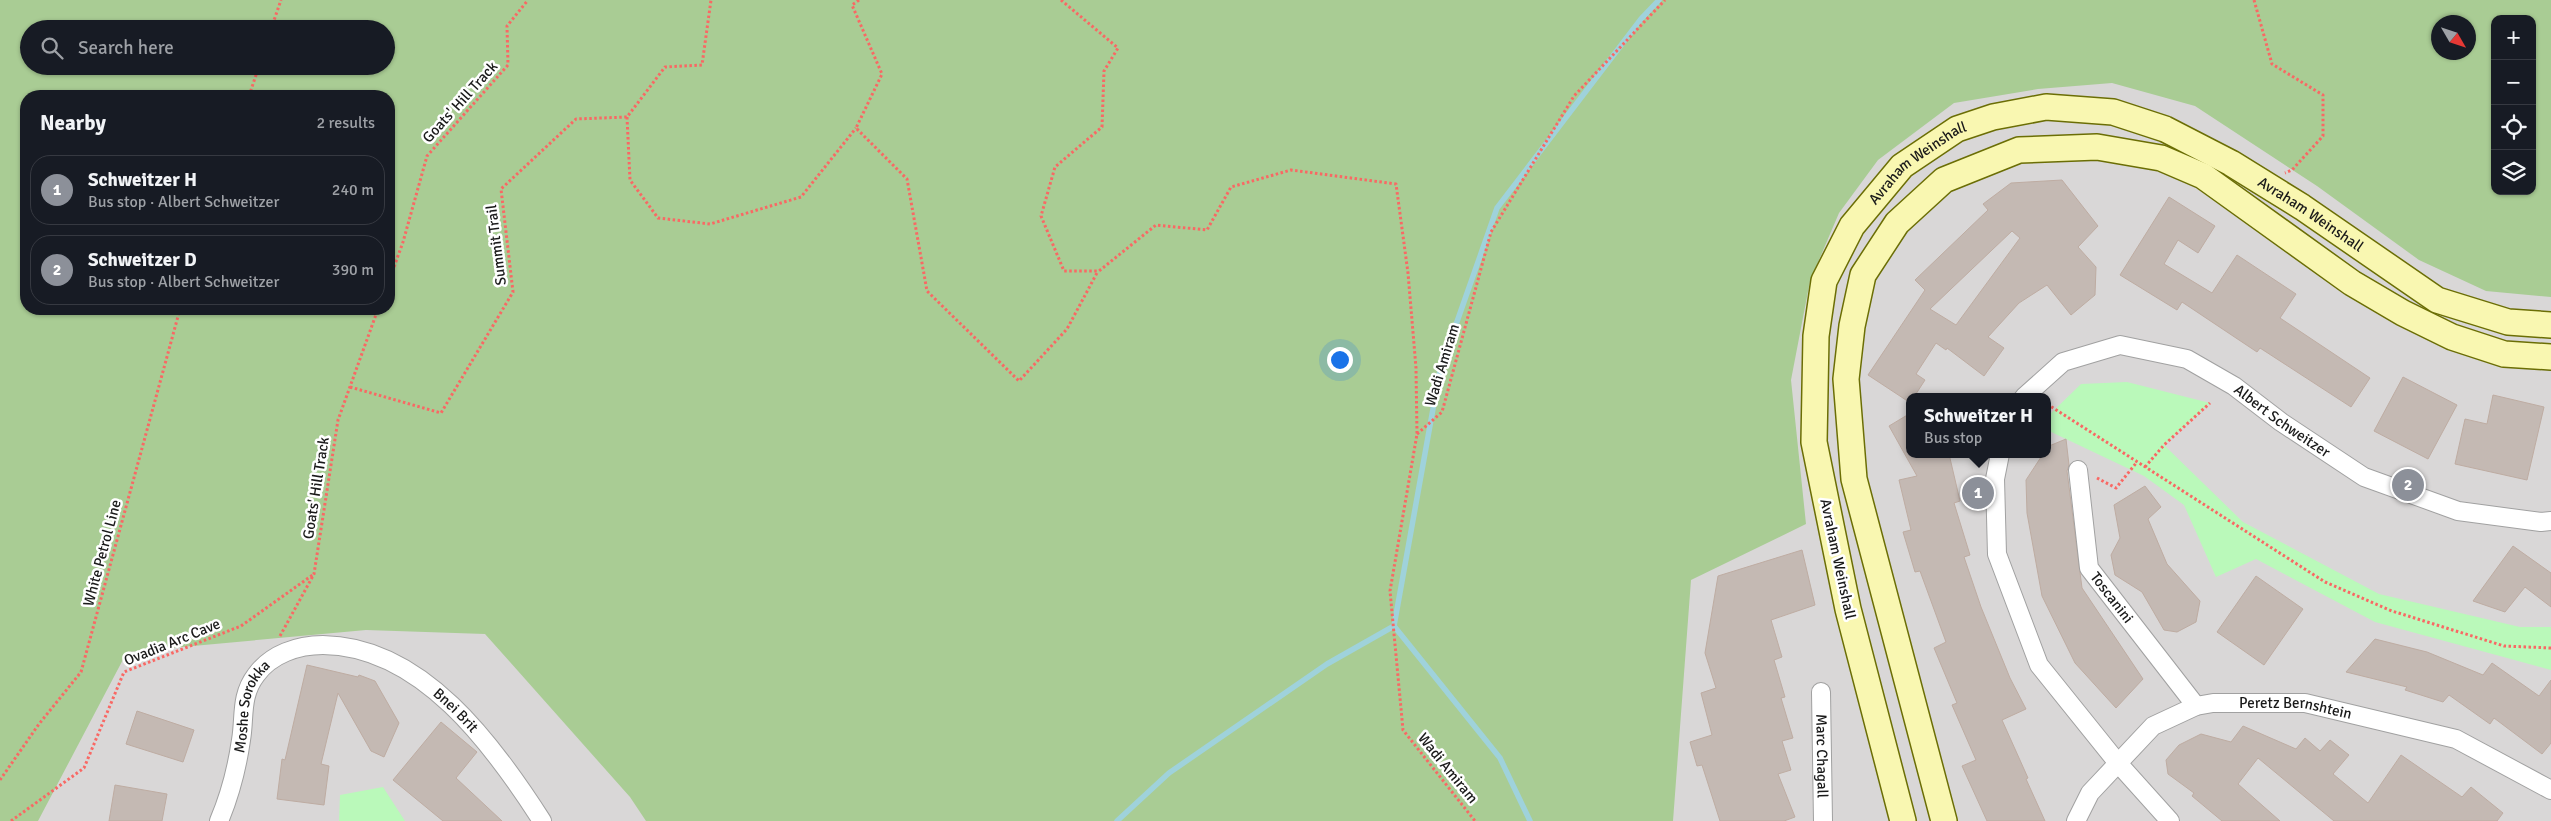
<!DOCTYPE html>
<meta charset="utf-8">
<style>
:root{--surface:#171b24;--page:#242831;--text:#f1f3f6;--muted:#9ea1a6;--line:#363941;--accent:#8c9099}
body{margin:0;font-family:Signika,sans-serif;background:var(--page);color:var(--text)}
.controls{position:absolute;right:15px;top:15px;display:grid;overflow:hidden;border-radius:10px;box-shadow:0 1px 4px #0004}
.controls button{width:45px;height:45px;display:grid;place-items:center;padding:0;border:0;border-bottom:1px solid var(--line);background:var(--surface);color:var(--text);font:25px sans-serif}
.compass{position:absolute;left:2431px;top:15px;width:45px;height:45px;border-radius:50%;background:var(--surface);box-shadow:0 1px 4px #0004;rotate:129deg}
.you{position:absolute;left:1339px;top:359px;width:18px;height:18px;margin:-12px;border:4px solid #fff;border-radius:50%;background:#1a73e8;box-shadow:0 0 0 8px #1a73e833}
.badge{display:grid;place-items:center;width:32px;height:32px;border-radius:50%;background:var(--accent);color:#fff;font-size:16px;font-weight:700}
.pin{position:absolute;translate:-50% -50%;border:2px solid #fff;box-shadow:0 1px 5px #0006}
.popup{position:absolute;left:1906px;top:393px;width:145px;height:65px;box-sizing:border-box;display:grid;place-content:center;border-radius:10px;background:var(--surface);filter:drop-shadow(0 1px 4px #0005);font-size:16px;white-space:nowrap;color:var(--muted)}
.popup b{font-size:19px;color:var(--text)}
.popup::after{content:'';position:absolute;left:50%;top:100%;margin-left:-10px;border:10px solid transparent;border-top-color:var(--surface)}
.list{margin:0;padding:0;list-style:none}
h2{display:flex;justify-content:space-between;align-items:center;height:65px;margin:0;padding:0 20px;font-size:21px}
h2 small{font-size:16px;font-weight:400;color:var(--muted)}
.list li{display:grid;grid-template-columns:32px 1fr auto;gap:15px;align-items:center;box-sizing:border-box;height:70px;margin:0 10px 10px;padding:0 10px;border:1px solid var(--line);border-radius:20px}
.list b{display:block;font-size:19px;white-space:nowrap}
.list p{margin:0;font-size:16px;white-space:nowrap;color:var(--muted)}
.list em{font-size:16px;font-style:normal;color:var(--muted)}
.icon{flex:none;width:28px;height:28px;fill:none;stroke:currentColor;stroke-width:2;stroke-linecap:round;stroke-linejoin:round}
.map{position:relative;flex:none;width:2551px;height:821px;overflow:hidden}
.search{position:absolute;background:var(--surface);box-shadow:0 1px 4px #0004;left:20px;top:20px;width:375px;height:55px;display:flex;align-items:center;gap:12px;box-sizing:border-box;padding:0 18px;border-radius:28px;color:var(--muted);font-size:19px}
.panel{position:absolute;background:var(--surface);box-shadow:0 1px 4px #0004;left:20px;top:90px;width:375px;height:225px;border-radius:20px}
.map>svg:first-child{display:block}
.residential{fill:#d9d7d7;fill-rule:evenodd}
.forest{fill:#a9cc94;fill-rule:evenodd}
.park{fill:#baf9ba}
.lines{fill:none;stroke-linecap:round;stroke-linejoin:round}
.stream{stroke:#9fd2db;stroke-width:5.5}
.building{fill:#c4b9b3;stroke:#beaca2;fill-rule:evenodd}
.minor-casing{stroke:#a1a1a1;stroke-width:20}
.secondary-casing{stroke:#6b6e05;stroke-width:28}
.path{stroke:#f96864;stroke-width:3;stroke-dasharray:2.5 2.5;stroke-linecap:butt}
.minor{stroke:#fff;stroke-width:18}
.secondary{stroke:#f9f7b1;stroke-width:25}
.labels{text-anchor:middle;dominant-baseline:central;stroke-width:5;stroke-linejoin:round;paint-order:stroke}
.street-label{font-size:15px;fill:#1a1a1a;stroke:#fff}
</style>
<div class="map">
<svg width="2551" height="821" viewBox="0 0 2551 821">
<rect width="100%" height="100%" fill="#ece7e0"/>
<path class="residential" d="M0 0H2551V821H0ZM2495 19H2532V191H2495ZM2438 22H2468V52H2438ZM29 29H386V66H29ZM26 96H389V309H26ZM1909 397H2047V454H1909Z"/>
<path class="forest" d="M0 0H2551V297L2486 291 2419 260 2317 186 2195 106 2112 83 2038 89 1954 103 1878 160 1839 213 1810 281 1791 380 1806 524 1691 580 1673 821H646L630 797 485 634 366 630 127 652 38 821H0ZM2495 19H2532V191H2495ZM2438 22H2468V52H2438ZM29 29H386V66H29ZM26 96H389V309H26Z"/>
<g class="park">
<polygon points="2127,382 2210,403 2164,445 2243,522 2379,594 2520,627 2551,627 2551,670 2375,622 2256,559 2216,577 2184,505 2144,476 2047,430 2047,417 2081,384"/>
<polygon points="383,787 405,821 339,821 340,795"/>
</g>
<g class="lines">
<g class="stream">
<polyline points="1117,821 1169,773 1327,664 1394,626"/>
<polyline points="1530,821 1500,758 1394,626 1440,370 1497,208 1641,19 1659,0"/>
</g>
</g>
<g class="building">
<path d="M2062 180 2098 226 2078 247 2096 267 2095 295 2071 315 2047 285 2019 303 1988 337 2004 348 1984 376 1947 348 1946 350 1936 343 1916 374 1925 380 1914 397H1909V402L1868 375 1925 290 1915 280 1988 210 1983 204 2011 183ZM2012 231 2020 238 1956 325 1930 309Z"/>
<polygon points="2169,197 2215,226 2198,253 2178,240 2164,264 2212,293 2237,255 2296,294 2280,318 2370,378 2351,407 2260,348 2257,352 2182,302 2177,310 2120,275"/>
<polygon points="2403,377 2457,405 2428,459 2374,431"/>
<polygon points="2493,395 2544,407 2527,480 2455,464 2465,419 2487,424"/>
<polygon points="1909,414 1909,454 1949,454 1960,501 1954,503 1970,555 1964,557 1981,607 2010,678 2026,709 2002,720 2028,778 2026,779 2045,821 1987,821 1962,766 1976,760 1952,705 1957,703 1934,648 1946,642 1920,571 1915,572 1903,532 1911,530 1899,480 1917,476 1889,426"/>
<polygon points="2066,439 2069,465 2067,471 2082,588 2143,679 2116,708 2075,663 2042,596 2027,513 2026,480 2043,454 2047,454 2049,446"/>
<polygon points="2145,486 2161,507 2148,519 2167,564 2200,601 2196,622 2177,632 2164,630 2142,592 2115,575 2111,555 2120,538 2114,505"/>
<polygon points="2513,546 2551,573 2551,607 2525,587 2505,612 2473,601"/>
<polygon points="1802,550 1815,605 1771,620 1782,657 1774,660 1785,697 1781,698 1793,738 1782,741 1791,770 1778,774 1795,817 1784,821 1720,821 1702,765 1697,766 1690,742 1712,735 1701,693 1716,688 1705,653 1718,576"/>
<polygon points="2256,576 2303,609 2264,665 2217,632"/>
<polygon points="2375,639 2427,652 2483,675 2492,663 2539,696 2551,680 2551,743 2542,754 2494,718 2490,724 2449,695 2443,702 2405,690 2407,687 2346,672"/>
<polygon points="307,665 358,677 359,675 375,681 399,723 384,757 371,751 338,693 321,764 329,766 324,805 277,799 282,759 285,760"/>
<polygon points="137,711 194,730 183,762 126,744"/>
<polygon points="441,722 477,752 456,778 502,821 443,821 393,780"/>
<polygon points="2243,726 2296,749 2305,738 2320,751 2330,740 2349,755 2333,774 2368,803 2401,755 2462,797 2471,787 2503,813 2497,821 2334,821 2258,758 2238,784 2280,821 2222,821 2192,796 2194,793 2168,774 2166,760 2179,745 2201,734 2231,742"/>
<polygon points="115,785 167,794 162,821 109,821"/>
</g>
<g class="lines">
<defs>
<g id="minor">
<path id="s1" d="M2024 397 2063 362 2120 345 2187 359 2234 386 2281 422 2364 477 2458 511 2541 522 2551 521"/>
<polyline points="2000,454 1995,479 1997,554 2039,665 2117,762 2170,821"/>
<path id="s2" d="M2078 470 2089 568 2196 706"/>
<path id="s3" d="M1821 692 1823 821"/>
<path id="s4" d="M219 821C230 795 237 768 241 740 245 717 240 696 256 675 271 654 298 645 323 645 422 646 494 746 542 821"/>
<path id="s5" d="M2076 821 2090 793 2153 726 2196 706 2213 703H2305L2456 739 2551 790"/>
</g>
<g id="secondary">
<path id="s6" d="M1903 821 1848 609 1814 442 1816 336 1824 281 1852 226 1902 166 1957 129 1993 117 2046 107 2113 112 2165 129 2231 163 2302 207 2437 300 2508 322 2551 325"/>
<polyline points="1944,821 1854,479 1846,379 1852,326 1863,275 1897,223 1944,180 2019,150 2097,147 2161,158 2203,176 2352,283 2403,313 2452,337 2504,354 2551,357"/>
</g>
</defs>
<use href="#minor" class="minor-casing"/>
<use href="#secondary" class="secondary-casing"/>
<g class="path">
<polyline points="859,0 852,5 882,74 856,128 907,179 927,291 1019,381 1067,329 1098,271"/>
<polyline points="1061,0 1118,48 1104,71 1102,127 1055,167 1041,216 1064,271 1099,271 1156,225 1207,230 1231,187 1291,170 1396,184 1408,273 1416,368 1417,434 1390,591 1403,730 1475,821"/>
<polyline points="2254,0 2272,64 2323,95 2323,136 2292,170 2285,173"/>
<polyline points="271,29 281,0"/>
<polyline points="249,96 259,66"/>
<polyline points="627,117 630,180 658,218 710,224 801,197 856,128"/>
<polyline points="389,281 403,242 427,156 508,65 507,26 528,0"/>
<polyline points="350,387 441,413 513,292 501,189 576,119 627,117 665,67 702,65 711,0"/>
<polyline points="2047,404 2325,582 2392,611 2504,646 2551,648"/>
<polyline points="1417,434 1442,412 1491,232 1574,96 1665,0"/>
<polyline points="2145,467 2164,445 2210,403"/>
<polyline points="2097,478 2116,488 2137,462"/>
<polyline points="280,636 314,574 338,420 378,309"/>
<polyline points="0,780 39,724 81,672 180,309"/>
<polyline points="11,821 84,768 124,672 241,626 314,574"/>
</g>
<use href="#minor" class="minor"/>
<use href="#secondary" class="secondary"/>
</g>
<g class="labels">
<g class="street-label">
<text transform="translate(460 102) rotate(-48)">Goats' Hill Track</text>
<text stroke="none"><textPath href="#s6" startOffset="705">Avraham Weinshall</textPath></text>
<text stroke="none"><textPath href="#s6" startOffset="1140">Avraham Weinshall</textPath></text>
<text transform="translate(496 245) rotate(-97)">Summit Trail</text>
<text transform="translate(1442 365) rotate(-73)">Wadi Amiram</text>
<text stroke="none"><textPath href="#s1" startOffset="294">Albert Schweitzer</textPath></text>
<text transform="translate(316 488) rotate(-81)">Goats' Hill Track</text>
<text transform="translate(102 553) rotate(-75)">White Petrol Line</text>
<text transform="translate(1838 559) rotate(78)">Avraham Weinshall</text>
<text stroke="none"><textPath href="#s2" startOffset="136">Toscanini</textPath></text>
<text transform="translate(172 642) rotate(-22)">Ovadia Arc Cave</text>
<text stroke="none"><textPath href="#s4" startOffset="120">Moshe Sorokka</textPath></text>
<text stroke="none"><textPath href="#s5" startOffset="271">Peretz Bernshtein</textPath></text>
<text stroke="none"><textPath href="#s4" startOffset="380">Bnei Brit</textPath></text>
<text stroke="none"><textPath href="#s3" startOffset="64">Marc Chagall</textPath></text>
<text transform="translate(1448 768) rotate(51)">Wadi Amiram</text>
</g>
</g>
</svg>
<div class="controls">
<button>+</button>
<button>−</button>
<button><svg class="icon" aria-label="locate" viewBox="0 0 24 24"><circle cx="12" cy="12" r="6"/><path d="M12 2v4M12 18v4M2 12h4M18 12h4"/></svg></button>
<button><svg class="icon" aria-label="layers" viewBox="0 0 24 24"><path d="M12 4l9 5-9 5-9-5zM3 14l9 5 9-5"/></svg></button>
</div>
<svg class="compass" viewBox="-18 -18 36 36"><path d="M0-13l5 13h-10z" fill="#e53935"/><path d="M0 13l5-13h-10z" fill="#9ea1a6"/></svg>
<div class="you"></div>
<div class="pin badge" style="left:1978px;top:493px">1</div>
<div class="popup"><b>Schweitzer H</b>Bus stop</div>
<div class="pin badge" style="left:2408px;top:485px">2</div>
<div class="search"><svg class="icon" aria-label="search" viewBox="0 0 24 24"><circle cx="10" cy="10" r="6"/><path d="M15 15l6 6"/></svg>Search here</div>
<section class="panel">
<h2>Nearby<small>2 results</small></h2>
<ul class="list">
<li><span class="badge">1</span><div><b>Schweitzer H</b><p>Bus stop · Albert Schweitzer</p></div><em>240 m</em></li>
<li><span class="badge">2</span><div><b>Schweitzer D</b><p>Bus stop · Albert Schweitzer</p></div><em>390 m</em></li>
</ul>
</section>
</div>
